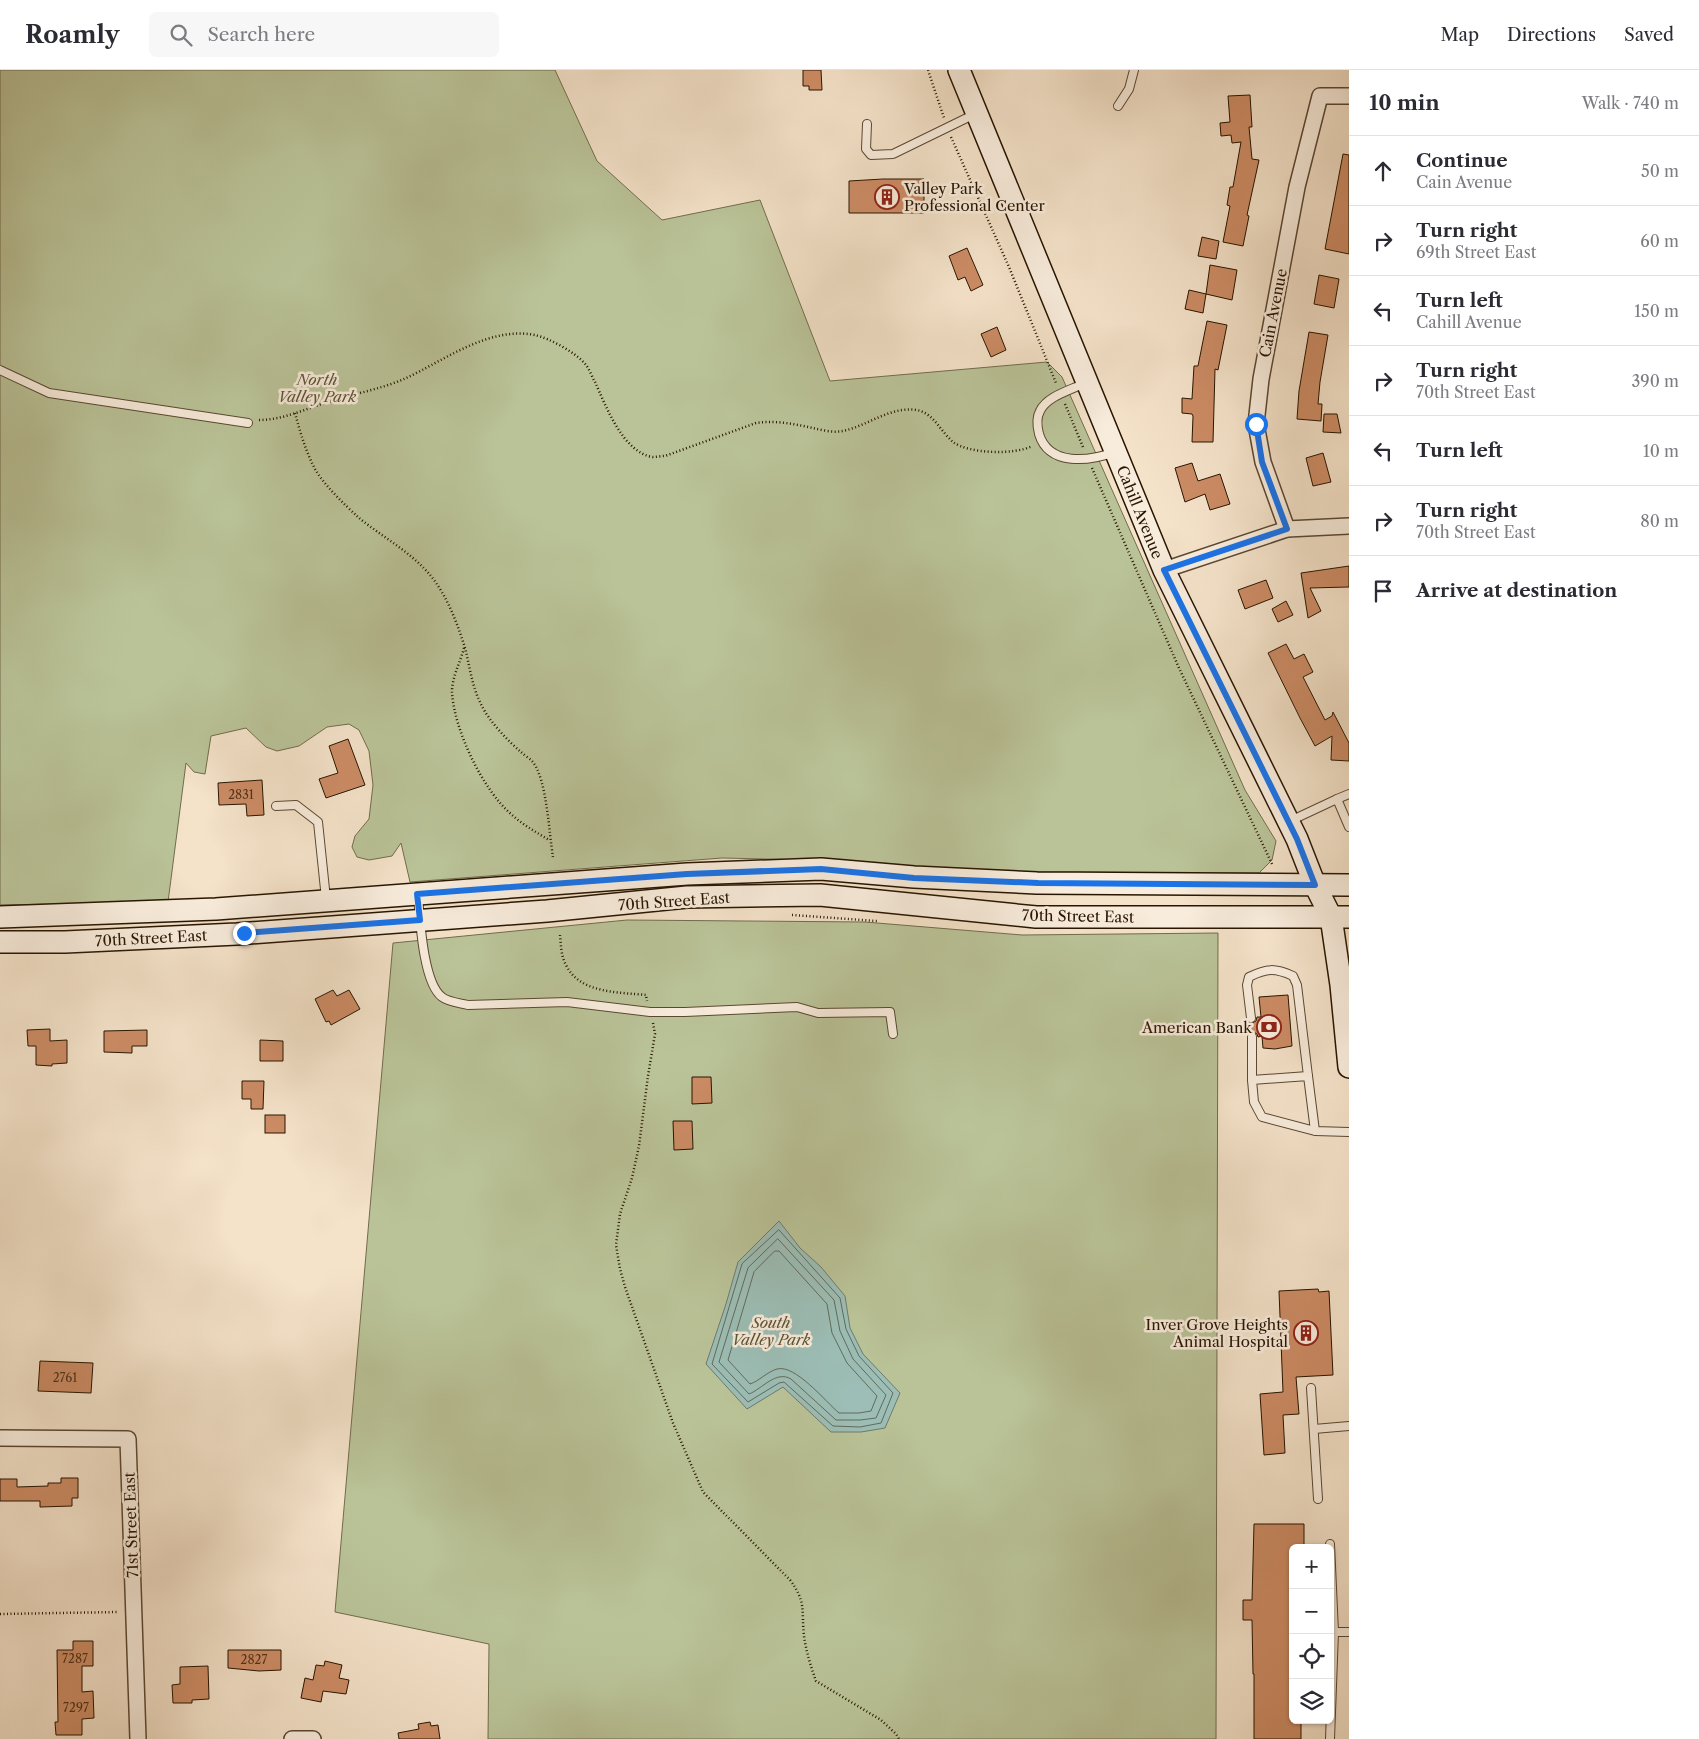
<!DOCTYPE html>
<meta charset="utf-8">
<style>
:root{--surface:#fff;--page:#f7f7f7;--text:#2b2b33;--muted:#7c7c81;--line:#e1e1e2}
body{margin:0;font-family:"Libre Caslon Text",serif;background:var(--page);color:var(--text)}
.controls{position:absolute;right:15px;bottom:15px;display:grid;overflow:hidden;border-radius:8px;box-shadow:0 1px 4px #0004}
.controls button{width:45px;height:45px;display:grid;place-items:center;padding:0;border:0;border-bottom:1px solid var(--line);background:var(--surface);color:var(--text);font:25px sans-serif}
.stop{position:absolute;width:15px;height:15px;margin:-11px;border:4px solid #1a73e8;border-radius:50%;background:#fff}
.stop.end{background:#1a73e8;border-color:#fff;box-shadow:0 1px 5px #0008}
.list{margin:0;padding:0;list-style:none}
h2{display:flex;justify-content:space-between;align-items:center;height:65px;margin:0;padding:0 20px;font-size:21px}
h2 small{font-size:16px;font-weight:400;color:var(--muted)}
.list li{display:grid;grid-template-columns:32px 1fr auto;gap:15px;align-items:center;box-sizing:border-box;height:70px;padding:0 20px;border-top:1px solid var(--line)}
.list b{display:block;font-size:19px;white-space:nowrap}
.list p{margin:0;font-size:16px;white-space:nowrap;color:var(--muted)}
.list em{font-size:16px;font-style:normal;color:var(--muted)}
.icon{flex:none;width:28px;height:28px;fill:none;stroke:currentColor;stroke-width:2;stroke-linecap:round;stroke-linejoin:round}
.map{position:relative;flex:none;width:1349px;height:1669px;overflow:hidden}
header{display:flex;align-items:center;gap:30px;box-sizing:border-box;height:70px;padding:0 25px;background:var(--surface);border-bottom:1px solid var(--line)}
header strong{font-size:24px}
nav{display:flex;gap:28px;margin-inline-start:auto;font-size:18px}
.search{width:350px;height:45px;background:var(--page);display:flex;align-items:center;gap:12px;box-sizing:border-box;padding:0 18px;border-radius:8px;color:var(--muted);font-size:19px}
main{display:flex}
aside{flex:1;background:var(--surface)}
.map>svg:first-child{display:block}
.green{fill:#bac398;stroke:#716c4c}
.water{fill:#9cbeb6;stroke:#6e7a6d}
.lines{fill:none;stroke-linecap:round;stroke-linejoin:round}
.shore{stroke:#626a5b;stroke-width:1}
.building{fill:#cc8c65;stroke:#281500}
.lane-casing{stroke:#5b4832;stroke-width:10}
.street-casing{stroke:#5b4832;stroke-width:18}
.secondary-casing{stroke:#281500;stroke-width:24}
.path{stroke:#281500;stroke-width:2.5;stroke-dasharray:1 2.5;stroke-linecap:butt}
.lane{stroke:#f8ecdc;stroke-width:8}
.street{stroke:#f8ecdc;stroke-width:15}
.secondary{stroke:#f8ecdc;stroke-width:21}
.route{stroke:#1a73e8;stroke-width:6}
.labels{text-anchor:middle;dominant-baseline:central;stroke-width:5;stroke-linejoin:round;paint-order:stroke}
.number-label{font-size:12px;fill:#513319}
.poi-label{font-size:15px;fill:#281500;stroke:#f8ecdc;text-anchor:end}
.street-label{font-size:15px;fill:#281500;stroke:#f8ecdc}
.park-label{font-size:15px;font-style:italic;fill:#5b5235;stroke:#f8ecdc}
</style>
<header>
<strong>Roamly</strong>
<div class="search"><svg class="icon" aria-label="search" viewBox="0 0 24 24"><circle cx="10" cy="10" r="6"/><path d="M15 15l6 6"/></svg>Search here</div>
<nav><a>Map</a><a>Directions</a><a>Saved</a></nav>
</header>
<main>
<div class="map">
<svg width="1349" height="1669" viewBox="0 0 1349 1669">
<rect width="100%" height="100%" fill="#f4e2c9"/>
<filter id="stains"><feTurbulence type="fractalNoise" baseFrequency=".004" numOctaves="4"/><feColorMatrix values="0 0 0 0 .2 0 0 0 0 .09 0 0 0 0 .02 0 0 0 .5 -.17"/></filter>
<radialGradient id="worn" r=".72"><stop offset=".6" stop-color="#630" stop-opacity="0"/><stop offset="1" stop-color="#630" stop-opacity=".3"/></radialGradient>
<g class="green">
<polygon points="0,0 555,0 597,91 662,150 760,130 830,311 1047,292 1062,307 1245,720 1276,771 1272,790 1259,803 1001,802 807,790 722,788 410,812 401,773 392,786 369,790 357,787 352,777 355,766 369,749 373,715 369,681 359,660 349,654 327,657 299,676 277,681 266,677 246,658 211,666 205,704 194,702 186,693 168,832 0,835"/>
<polygon points="627,850 865,852 1022,865 1218,863 1216,1669 488,1669 489,1574 335,1542 393,873"/>
</g>
<polygon class="water" points="779,1151 800,1178 821,1197 845,1226 850,1258 863,1284 900,1323 885,1358 861,1362 831,1362 783,1317 747,1339 706,1294 726,1234 738,1192"/>
<g class="lines">
<g class="shore">
<polygon points="779,1160 840,1228 846,1259 859,1286 893,1323 881,1353 860,1357 833,1356 784,1312 779,1313 748,1332 712,1294 742,1194"/>
<path d="M778 1169 834 1230 840 1261 853 1289 886 1325 876 1348 860 1350H836L791 1309C776 1300 762 1319 749 1324L719 1292 748 1198Z"/>
<path d="M775 1181H779L827 1234 832 1263 847 1293 877 1326 871 1341 859 1343H839C825 1331 795 1294 777 1299 767 1302 759 1311 750 1314L728 1290 754 1202Z"/>
</g>
</g>
<g class="building">
<polygon points="803,0 821,0 822,20 809,20 809,16 803,16"/>
<polygon points="1250,25 1252,57 1249,57 1252,89 1259,90 1247,145 1249,146 1243,176 1223,172 1230,136 1227,135 1230,117 1233,117 1241,72 1232,73 1231,65 1221,66 1220,53 1230,52 1228,26"/>
<polygon points="1343,84 1349,85 1349,184 1325,179"/>
<polygon points="883,109 924,109 924,143 849,143 849,111"/>
<polygon points="1202,167 1219,171 1216,189 1198,186"/>
<polygon points="967,178 983,215 971,221 965,207 958,210 949,186"/>
<polygon points="1210,195 1237,200 1232,230 1206,224"/>
<polygon points="1319,205 1339,209 1334,238 1314,234"/>
<polygon points="1189,220 1206,224 1203,243 1185,239"/>
<polygon points="1207,251 1227,255 1218,300 1215,299 1213,372 1192,372 1193,346 1192,344 1182,343 1182,328 1192,329 1194,296 1198,296"/>
<polygon points="997,257 1006,280 991,287 981,264"/>
<polygon points="1309,262 1328,265 1320,312 1318,334 1322,334 1321,351 1297,349 1299,321"/>
<polygon points="1324,344 1337,344 1341,363 1323,362"/>
<polygon points="1323,383 1331,412 1313,416 1306,388"/>
<polygon points="1192,393 1198,411 1220,404 1230,434 1210,440 1205,424 1185,432 1175,398"/>
<polygon points="1349,496 1349,517 1310,518 1321,541 1308,548 1301,503"/>
<polygon points="1266,510 1273,528 1245,539 1238,520"/>
<polygon points="1286,531 1293,545 1278,552 1272,539"/>
<polygon points="1286,574 1294,589 1304,584 1313,602 1303,607 1325,650 1332,646 1333,642 1349,673 1349,691 1331,690 1332,666 1315,676 1300,648 1268,583"/>
<polygon points="348,669 365,715 326,728 319,709 338,703 329,676"/>
<polygon points="262,710 264,745 247,746 246,734 219,735 218,713"/>
<polygon points="333,920 337,926 349,920 360,939 331,955 329,951 326,952 315,929"/>
<polygon points="1288,925 1292,976 1275,979 1263,978 1262,966 1258,967 1257,964 1252,961 1248,964 1247,951 1252,953 1256,951 1257,947 1261,947 1259,927"/>
<polygon points="50,959 50,971 67,970 67,993 52,994 52,996 36,995 36,976 28,976 27,960"/>
<polygon points="147,960 147,976 132,976 132,983 104,982 104,961"/>
<polygon points="260,970 283,971 283,991 260,991"/>
<polygon points="692,1007 711,1007 712,1033 692,1034"/>
<polygon points="242,1011 264,1011 263,1039 251,1039 251,1029 242,1029"/>
<rect x="265" y="1045" width="20" height="18"/>
<polygon points="673,1051 692,1051 693,1079 674,1080"/>
<polygon points="1318,1219 1319,1222 1329,1221 1333,1305 1296,1307 1299,1344 1283,1345 1285,1383 1264,1385 1260,1324 1283,1322 1279,1221"/>
<polygon points="40,1291 93,1293 91,1323 38,1321"/>
<polygon points="61,1408 78,1408 78,1428 72,1428 72,1436 40,1437 40,1431 0,1431 0,1409 17,1409 17,1417 48,1416 48,1413 61,1413"/>
<polygon points="1254,1454 1304,1454 1304,1478 1293,1478 1293,1650 1301,1650 1301,1669 1254,1669 1254,1604 1253,1604 1252,1550 1243,1550 1243,1530 1252,1530"/>
<polygon points="73,1571 93,1571 93,1596 82,1596 82,1622 93,1621 94,1648 82,1649 82,1665 56,1665 55,1652 58,1652 57,1580 73,1580"/>
<polygon points="228,1580 281,1580 281,1600 259,1601 228,1598"/>
<polygon points="325,1591 342,1595 339,1608 349,1610 346,1624 323,1621 321,1632 301,1628 305,1608 313,1610 316,1595 324,1596"/>
<polygon points="208,1596 209,1629 192,1630 192,1633 173,1633 172,1615 180,1614 180,1597"/>
<polygon points="430,1652 431,1656 438,1655 440,1669 399,1669 398,1663 419,1659 418,1654"/>
</g>
<g class="lines">
<defs>
<g id="lane">
<polyline points="1118,36 1129,19 1134,0"/>
<polyline points="867,54 866,79 871,85 893,84 975,44"/>
<polyline points="0,300 49,323 248,353"/>
<path d="M1085 313C1071 320 1047 326 1040 341 1036 348 1037 356 1039 364 1049 397 1090 391 1115 382"/>
<polyline points="1337,729 1349,724"/>
<polyline points="276,736 296,735 318,752 326,829"/>
<polyline points="1290,751 1337,729 1349,757"/>
<path d="M418 826C420 849 423 913 442 927 448 932 460 933 468 935L567 932 650 942H685L797 937 818 943 890 942 893 964"/>
<path d="M1251 948 1247 915 1249 907C1267 898 1275 898 1293 906L1297 915 1308 1006"/>
<polyline points="1252,967 1252,1010"/>
<polyline points="1315,1061 1308,1006 1252,1010 1254,1032 1262,1047 1315,1061 1349,1062"/>
<polyline points="1311,1318 1318,1429"/>
<polyline points="1314,1359 1349,1356"/>
<polyline points="1330,1474 1334,1562"/>
<polyline points="1330,1669 1334,1562 1349,1562"/>
</g>
<g id="street">
<polyline points="1287,459 1263,392 1256,354 1261,309 1297,117 1320,26 1349,26"/>
<polyline points="1164,500 1287,459 1349,456"/>
<polyline points="0,1368 128,1369 138,1669"/>
<polyline points="292,1669 313,1669"/>
</g>
<g id="secondary">
<polyline points="959,0 1164,500 1297,769 1315,815 1331,847 1341,915 1349,997"/>
<polyline points="0,847 216,839 687,804 821,799 914,807 1037,813 1349,815"/>
<polyline points="0,872 65,872 237,864 547,841 687,827 820,825 1036,847 1349,847"/>
</g>
</defs>
<use href="#lane" class="lane-casing"/>
<use href="#street" class="street-casing"/>
<use href="#secondary" class="secondary-casing"/>
<g class="path">
<polyline points="928,0 944,48"/>
<polyline points="951,67 1009,197 1056,313"/>
<polyline points="1065,334 1083,377"/>
<path d="M295 343C300 362 306 382 315 399 324 415 345 435 358 447 383 468 414 483 434 510 448 529 458 555 465 578 470 597 472 618 482 636 489 651 508 671 521 682 524 685 529 688 532 691 547 708 549 764 553 787"/>
<path d="M259 350C283 350 305 339 328 332 353 324 381 319 404 309 444 291 488 256 535 265 549 268 577 283 586 295 590 300 592 307 595 312 606 336 623 383 653 387 657 387 661 386 665 386L756 353C775 350 794 354 813 358 822 360 833 363 843 361 867 356 891 336 916 340 933 342 941 362 953 372 969 384 1015 385 1032 376"/>
<polyline points="1092,398 1179,598 1273,796"/>
<path d="M464 578C460 593 452 607 452 622 454 660 483 720 511 744 523 755 536 762 549 770"/>
<polyline points="792,845 877,851"/>
<path d="M560 865C561 875 561 886 566 895 580 924 619 922 646 925L647 931"/>
<path d="M653 953 655 964 648 1006 639 1076 632 1108 620 1144 616 1175 620 1199 625 1217 673 1353 703 1422 790 1510C807 1533 801 1540 804 1566 806 1581 811 1597 816 1611L881 1650 896 1664 899 1669"/>
<polyline points="0,1544 118,1542"/>
</g>
<use href="#lane" class="lane"/>
<use href="#street" class="street"/>
<use href="#secondary" class="secondary"/>
</g>
<g class="lines">
<polyline class="route" points="244,863 420,850 417,824 687,804 821,799 914,808 1038,813 1315,815 1297,769 1164,500 1287,459 1262,392 1256,354"/>
</g>
<defs>
<symbol id="building-ring" viewBox="-11 -11 22 22"><circle r="9.5" fill="#f8ecdc" stroke="#8f2418" stroke-width="1.5"/><path d="M-4-6H4V6H1V3H-1V6H-4ZM-2.5-4.3h1.7v1.8h-1.7ZM.8-4.3h1.7v1.8H.8ZM-2.5-1h1.7V.8h-1.7ZM.8-1h1.7V.8H.8Z" fill="#8f2418"/></symbol>
<symbol id="bank-ring" viewBox="-11 -11 22 22"><circle r="9.5" fill="#f8ecdc" stroke="#8f2418" stroke-width="1.5"/><path d="M-6-4H6V4H-6ZM0-2.3a2.3 2.3 0 1 0 0 4.6a2.3 2.3 0 1 0 0-4.6Z" fill="#8f2418"/></symbol>
</defs>
<g fill-rule="evenodd">
<use href="#building-ring" x="873" y="113" width="28" height="28"/>
<use href="#bank-ring" x="1255" y="943" width="28" height="28"/>
<use href="#building-ring" x="1292" y="1249" width="28" height="28"/>
</g>
<g class="labels">
<g class="number-label">
<text x="241" y="724">2831</text>
<text x="65" y="1307">2761</text>
<text x="75" y="1588">7287</text>
<text x="254" y="1589">2827</text>
<text x="76" y="1637">7297</text>
</g>
<g class="poi-label">
<text x="904" y="118" text-anchor="start">Valley Park<tspan x="904" dy="17">Professional Center</tspan></text>
<text x="1252" y="957">American Bank</text>
<text x="1288" y="1254">Inver Grove Heights<tspan x="1288" dy="17">Animal Hospital</tspan></text>
</g>
<g class="street-label">
<text transform="translate(1273 243) rotate(-79)">Cain Avenue</text>
<text transform="translate(1140 442) rotate(68)">Cahill Avenue</text>
<text transform="translate(674 831) rotate(-4)">70th Street East</text>
<text transform="translate(1078 846) rotate(1)">70th Street East</text>
<text transform="translate(151 868) rotate(-3)">70th Street East</text>
<text transform="translate(131 1455) rotate(-92)">71st Street East</text>
</g>
<g class="park-label">
<text x="317" y="309">North<tspan x="317" dy="17">Valley Park</tspan></text>
<text x="771" y="1252">South<tspan x="771" dy="17">Valley Park</tspan></text>
</g>
</g>
<rect width="100%" height="100%" filter="url(#stains)"/>
<rect width="100%" height="100%" fill="url(#worn)"/>
</svg>
<div class="controls">
<button>+</button>
<button>−</button>
<button><svg class="icon" aria-label="locate" viewBox="0 0 24 24"><circle cx="12" cy="12" r="6"/><path d="M12 2v4M12 18v4M2 12h4M18 12h4"/></svg></button>
<button><svg class="icon" aria-label="layers" viewBox="0 0 24 24"><path d="M12 4l9 5-9 5-9-5zM3 14l9 5 9-5"/></svg></button>
</div>
<div class="stop" style="left:1256px;top:354px"></div>
<div class="stop end" style="left:244px;top:863px"></div>
</div>
<aside>
<h2>10 min<small>Walk · 740 m</small></h2>
<ul class="list">
<li><svg class="icon" aria-label="ahead" viewBox="0 0 24 24"><path d="M12 20V5M6 11l6-6 6 6"/></svg><div><b>Continue</b><p>Cain Avenue</p></div><em>50 m</em></li>
<li><svg class="icon" aria-label="right" viewBox="0 0 24 24"><path d="M7 20v-9h11M14 6l5 5-5 5"/></svg><div><b>Turn right</b><p>69th Street East</p></div><em>60 m</em></li>
<li><svg class="icon" aria-label="left" viewBox="0 0 24 24"><path d="M17 20v-9H6M10 6l-5 5 5 5"/></svg><div><b>Turn left</b><p>Cahill Avenue</p></div><em>150 m</em></li>
<li><svg class="icon" aria-label="right" viewBox="0 0 24 24"><path d="M7 20v-9h11M14 6l5 5-5 5"/></svg><div><b>Turn right</b><p>70th Street East</p></div><em>390 m</em></li>
<li><svg class="icon" aria-label="left" viewBox="0 0 24 24"><path d="M17 20v-9H6M10 6l-5 5 5 5"/></svg><div><b>Turn left</b></div><em>10 m</em></li>
<li><svg class="icon" aria-label="right" viewBox="0 0 24 24"><path d="M7 20v-9h11M14 6l5 5-5 5"/></svg><div><b>Turn right</b><p>70th Street East</p></div><em>80 m</em></li>
<li><svg class="icon" aria-label="arrive" viewBox="0 0 24 24"><path d="M6 21V4h12l-3 4 3 4H6"/></svg><div><b>Arrive at destination</b></div></li>
</ul>
</aside>
</main>
